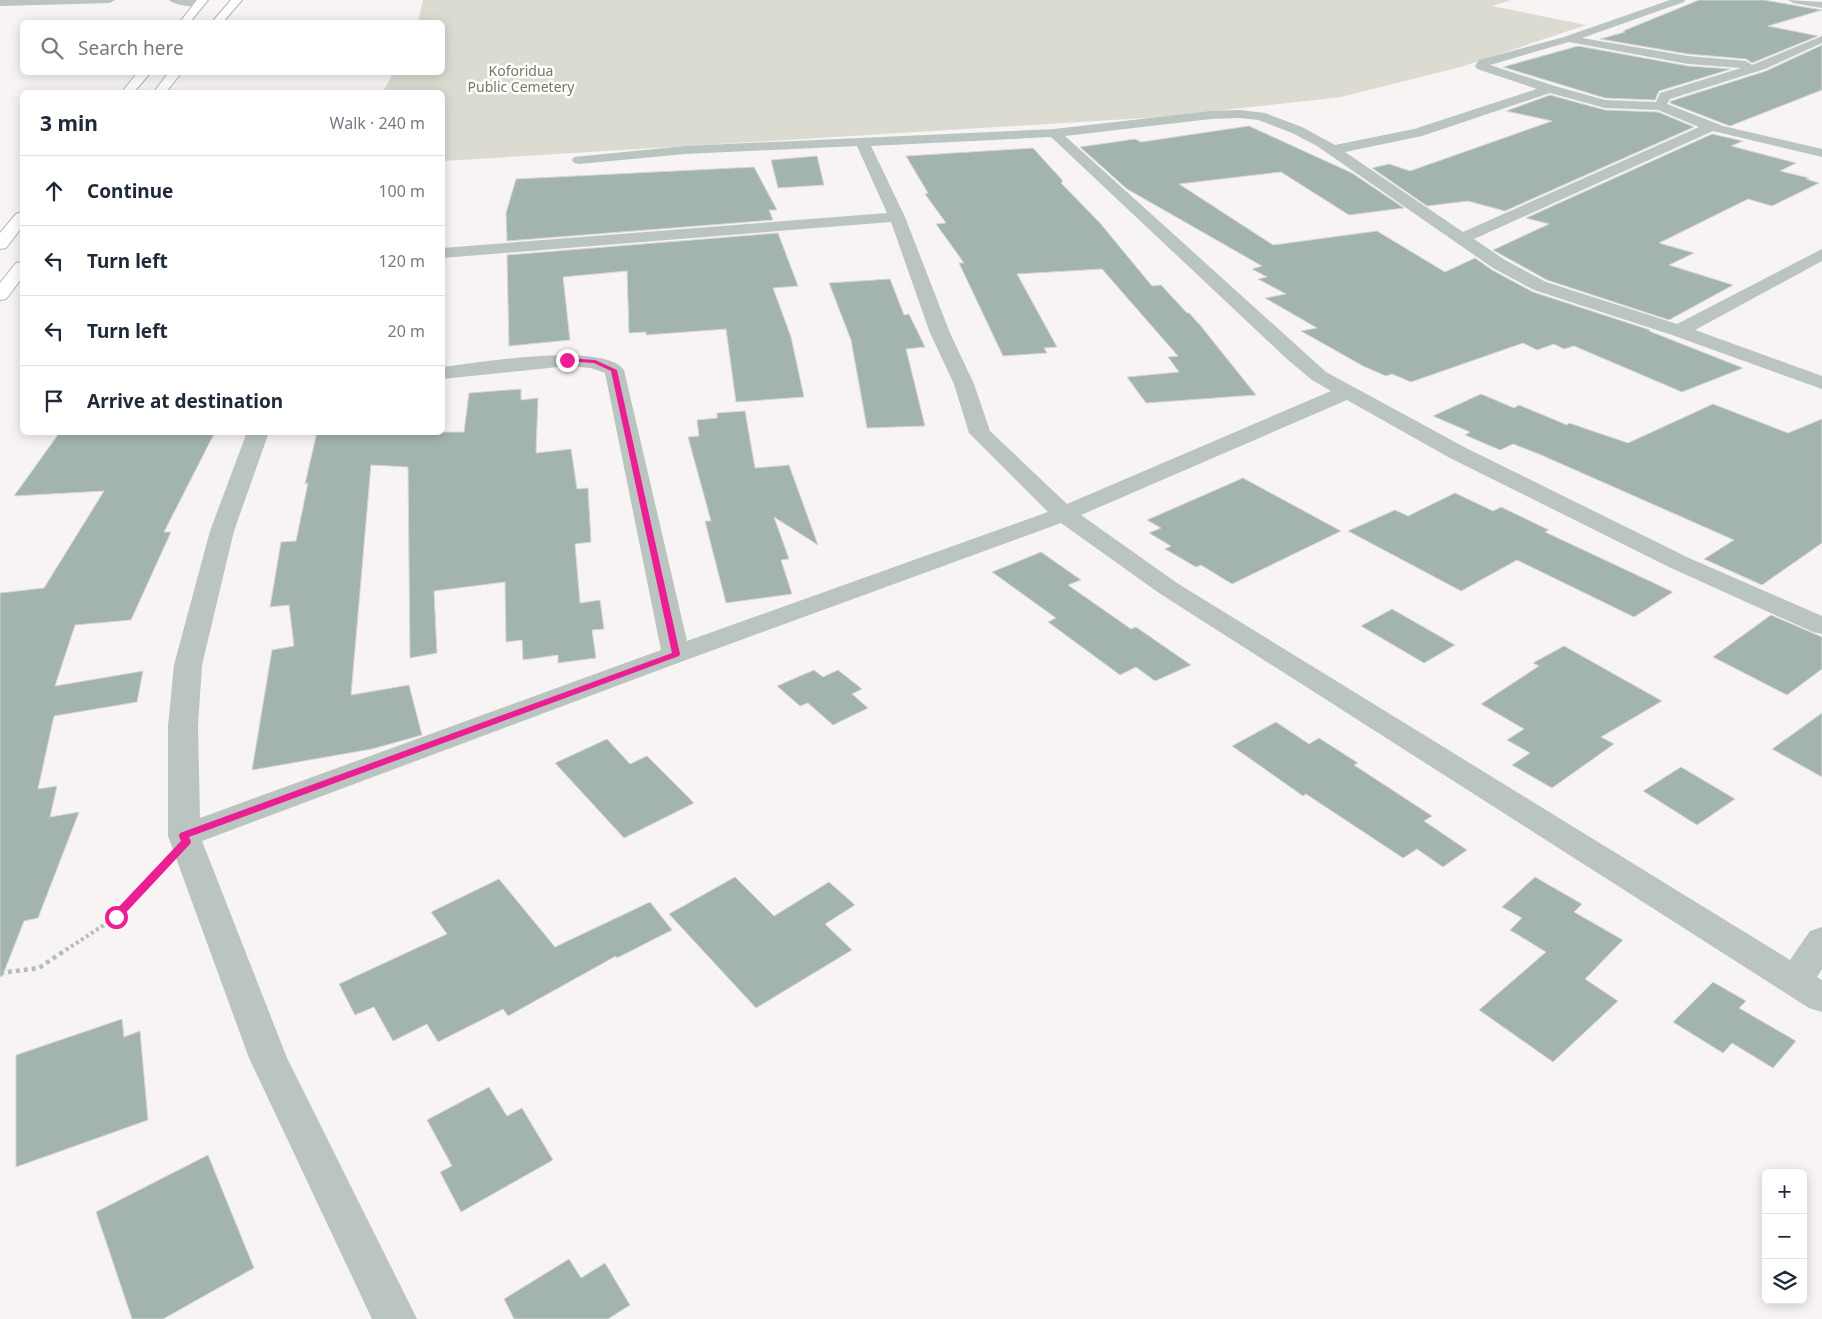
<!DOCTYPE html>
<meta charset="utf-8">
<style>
:root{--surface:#fff;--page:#f2f2f3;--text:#1f2937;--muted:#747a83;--line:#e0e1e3}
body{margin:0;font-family:"Noto Sans",sans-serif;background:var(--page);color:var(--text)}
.controls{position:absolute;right:15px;bottom:15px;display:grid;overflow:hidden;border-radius:8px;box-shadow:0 2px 12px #0003}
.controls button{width:45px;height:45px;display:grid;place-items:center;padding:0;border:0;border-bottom:1px solid var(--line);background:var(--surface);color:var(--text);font:25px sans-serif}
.stop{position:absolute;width:15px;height:15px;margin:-11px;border:4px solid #eb1f93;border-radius:50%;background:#fff}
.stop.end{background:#eb1f93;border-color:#fff;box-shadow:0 1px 5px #0008}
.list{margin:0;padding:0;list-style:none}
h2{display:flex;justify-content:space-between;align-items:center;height:65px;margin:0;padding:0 20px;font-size:21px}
h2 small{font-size:16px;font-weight:400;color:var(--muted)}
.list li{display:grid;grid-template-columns:32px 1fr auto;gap:15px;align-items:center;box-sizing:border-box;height:70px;padding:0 20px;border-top:1px solid var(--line)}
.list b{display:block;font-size:19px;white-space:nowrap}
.list em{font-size:16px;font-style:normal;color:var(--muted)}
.icon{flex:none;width:28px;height:28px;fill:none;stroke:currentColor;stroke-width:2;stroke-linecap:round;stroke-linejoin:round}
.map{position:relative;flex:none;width:1822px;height:1319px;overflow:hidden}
.search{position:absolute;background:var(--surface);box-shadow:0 2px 12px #0003;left:20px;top:20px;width:425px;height:55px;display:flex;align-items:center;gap:12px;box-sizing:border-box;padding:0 18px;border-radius:8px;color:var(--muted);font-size:19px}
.panel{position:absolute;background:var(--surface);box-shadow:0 2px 12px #0003;left:20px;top:90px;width:425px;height:345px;border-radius:8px}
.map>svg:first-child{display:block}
.green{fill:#dcdbd2}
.building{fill:#a3b4ae;stroke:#d8d6d6}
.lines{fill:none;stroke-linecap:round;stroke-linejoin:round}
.trunk-casing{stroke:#aeb8b4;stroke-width:2}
.path-far1{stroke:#b5bdba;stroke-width:4;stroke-dasharray:3 3;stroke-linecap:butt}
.path{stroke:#b5bdba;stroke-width:4.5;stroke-dasharray:4 4;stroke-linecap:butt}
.minor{fill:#bac4c1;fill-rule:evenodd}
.trunk{fill:#fff;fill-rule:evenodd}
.route{fill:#eb1f93}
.labels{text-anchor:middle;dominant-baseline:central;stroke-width:5;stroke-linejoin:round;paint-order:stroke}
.far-park-label{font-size:14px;fill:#787860;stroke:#fff}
</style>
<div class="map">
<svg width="1822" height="1319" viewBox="0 0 1822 1319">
<rect width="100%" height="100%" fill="#f7f4f3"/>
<polygon class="green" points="423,0 1511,0 1492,6 1586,25 1461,67 1341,97 1161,117 443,161 442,92 383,92 393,73 442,72 442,22 418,22"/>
<g class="building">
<polygon points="1699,0 1764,0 1822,10 1768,26 1818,36 1752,63 1746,59 1688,54 1600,39 1625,32 1623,31"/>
<polygon points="1822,45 1822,90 1730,126 1670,103 1671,101 1766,71"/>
<polygon points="1578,46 1688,66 1731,69 1659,91 1655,100 1605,98 1503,67"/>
<polygon points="1550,95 1605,110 1658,112 1694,127 1505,211 1468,201 1427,206 1372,168 1389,164 1410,171 1552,121 1506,111"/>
<polygon points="1249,126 1352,173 1404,208 1349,215 1281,172 1179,184 1273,245 1377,231 1445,272 1475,258 1492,270 1533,292 1650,330 1649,331 1743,368 1682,392 1574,346 1564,349 1554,344 1537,350 1523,343 1411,382 1392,374 1386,376 1363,366 1301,331 1317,328 1265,298 1286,294 1258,279 1267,277 1252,269 1262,266 1127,189 1080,147 1135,139 1141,142"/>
<polygon points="1712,134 1743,141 1731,146 1796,163 1780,171 1809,178 1806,179 1819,183 1772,206 1748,199 1659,243 1694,253 1669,265 1733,285 1669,320 1547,280 1493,250 1549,224 1526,218"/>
<polygon points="1033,148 1063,181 1061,183 1100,223 1152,286 1161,285 1187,313 1189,313 1200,325 1256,395 1146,403 1127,377 1179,372 1168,357 1178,356 1102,269 1017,274 1057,347 1044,348 1047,353 1003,356 959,263 964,263 936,224 946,223 925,194 928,193 906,156"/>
<polygon points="817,156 824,185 778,188 771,160"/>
<polygon points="754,167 777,210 769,210 773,220 507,241 506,213 516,179"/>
<polygon points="778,233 798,286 773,288 791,337 804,397 736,402 726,329 646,335 646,332 629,333 627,271 563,277 570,340 509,346 507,255"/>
<polygon points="890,279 904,315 909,314 925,347 906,349 925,426 867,428 851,340 829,283"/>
<polygon points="521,389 521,400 538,398 536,453 571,449 577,489 588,488 591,542 575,544 580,603 600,600 604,629 592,630 596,658 558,663 558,655 523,660 522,640 506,642 505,582 434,591 437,653 410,658 408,467 371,465 351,695 409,685 422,735 372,749 252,770 272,650 294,646 289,605 270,607 281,542 296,541 308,483 305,484 317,432 464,432 469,393"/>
<polygon points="1481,394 1514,408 1519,405 1567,425 1569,423 1628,443 1713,404 1788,433 1822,419 1822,543 1762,585 1704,559 1734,540 1539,454 1513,444 1500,450 1465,435 1470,432 1433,416"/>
<polygon points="745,411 755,468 789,465 818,545 774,517 789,559 781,560 792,594 726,603 705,521 711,521 688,437 699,436 697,420 717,418 717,413"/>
<polygon points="60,432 215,432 164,532 171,532 131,620 75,625 55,686 143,671 137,702 54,716 38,789 57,786 50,817 79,812 38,918 24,921 2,977 0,976 0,593 44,588 104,491 14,496"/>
<polygon points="1243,478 1341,531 1232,584 1201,565 1196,567 1165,549 1171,546 1149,533 1161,528 1147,520"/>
<polygon points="1455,493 1493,511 1501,507 1549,530 1545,532 1673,592 1634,617 1517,560 1461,591 1348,531 1395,510 1408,516"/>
<polygon points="1041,552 1081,580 1068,585 1131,629 1136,627 1191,665 1155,681 1136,667 1120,675 1048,622 1056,618 992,572"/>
<polygon points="1392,609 1455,645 1424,663 1361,626"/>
<polygon points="1771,615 1822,637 1822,669 1787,695 1713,657"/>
<polygon points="1564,646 1662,701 1601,737 1614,744 1552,788 1512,765 1530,753 1507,740 1524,729 1481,704 1539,666 1533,663"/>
<polygon points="814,670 823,677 838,670 862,689 852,694 868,708 833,725 808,703 800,706 777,686"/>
<polygon points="1822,713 1822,777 1772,749"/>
<polygon points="1276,722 1309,744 1319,738 1358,763 1354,765 1432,816 1424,821 1467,850 1443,867 1417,849 1403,858 1306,794 1303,796 1232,746"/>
<polygon points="607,739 630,764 647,756 694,803 624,838 555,763"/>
<polygon points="1681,767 1735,799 1697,825 1643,791"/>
<polygon points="735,877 774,916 829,882 855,905 825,924 852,950 756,1008 669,914"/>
<polygon points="1535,877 1582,904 1574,912 1623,940 1585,979 1618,1001 1553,1062 1479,1010 1546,952 1510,930 1522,918 1502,907"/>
<polygon points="499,879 555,947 650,902 672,930 617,958 616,956 508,1016 503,1009 438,1042 427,1024 393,1041 374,1007 355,1015 339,984 447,934 431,912"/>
<polygon points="1713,982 1746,1001 1739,1008 1796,1041 1773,1068 1732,1043 1723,1053 1673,1022"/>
<polygon points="122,1019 124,1037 140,1031 148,1120 16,1167 16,1055"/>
<polygon points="489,1087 507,1116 522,1108 553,1160 461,1212 440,1172 452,1166 427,1120"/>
<polygon points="208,1155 254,1268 163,1319 132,1319 96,1212"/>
<polygon points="569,1259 581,1278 605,1263 630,1305 608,1319 514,1319 504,1299"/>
</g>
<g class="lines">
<defs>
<g id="trunk">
<polygon points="197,0 208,0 190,22 180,22"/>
<polygon points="231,0 242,0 223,22 212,22"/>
<polygon points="138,72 151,72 134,92 122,92"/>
<polygon points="169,72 182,72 166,92 154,92"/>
<polygon points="22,212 22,227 6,248 0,249 0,233 16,214"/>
<polygon points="22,262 22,278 6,299 0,300 0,283 16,263"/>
</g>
</defs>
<use href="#trunk" class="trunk-casing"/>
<polyline class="path-far1" points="66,950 116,917 160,870"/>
<polyline class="path" points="0,973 39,968 67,949"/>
<g class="minor">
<polygon points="0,0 115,0 110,3 0,6"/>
<path d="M169 0H201L205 3C199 9 175 6 169 0Z"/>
<path d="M1670 0H1685L1684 2 1582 38 1688 56 1746 61 1752 65 1822 36V43L1765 69 1670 99 1667 104 1723 126 1822 149V157L1713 131 1474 239 1505 260 1546 282 1677 324 1822 249V261L1695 330 1822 376V389L1672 335 1534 290 1493 268 1317 146 1292 133 1258 120 1240 118 1211 119 1065 136 1326 372 1466 448 1689 558 1822 616V634L1813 632 1671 568 1450 458 1347 400 1081 515 1177 583 1790 960 1810 931 1822 927V969L1817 977 1822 980V1012L1809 1008 1159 593 1061 523 686 660 202 841 287 1058 417 1319H372L249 1058 168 836V726L174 665 210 531 247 432H269L234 531 202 665 198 726 200 818 661 650 605 373 591 368 567 366 442 379V367C477 363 604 341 624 370L687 641 1048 512 969 433 954 384 930 333 891 222 442 258V248L887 213 857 146 685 154 579 164 574 163 572 160 574 157 685 146 1054 129 1211 111 1240 110 1265 113 1302 127 1335 145 1414 129 1537 89 1477 69 1475 66 1479 60 1564 37ZM1569 42 1688 64 1741 68 1660 93 1656 102 1605 100 1555 86 1490 65ZM1550 93 1605 108 1658 110 1699 127 1463 232 1345 152 1422 136ZM1051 137 1288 360 1312 380 1331 391 1067 504 990 431 974 384 950 333 905 217 871 146Z"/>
<polygon points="1788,0 1822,2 1822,8 1793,3"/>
</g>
<use href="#trunk" class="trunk"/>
</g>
<polygon class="route" points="567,358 595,360 617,370 680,654 679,656 189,837 191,842 190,844 120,919 112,919 112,914 181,841 179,836 180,833 672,653 611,371 594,363 565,361"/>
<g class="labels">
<g class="far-park-label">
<text x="521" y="70">Koforidua<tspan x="521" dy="16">Public Cemetery</tspan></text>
</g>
</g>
</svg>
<div class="controls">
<button>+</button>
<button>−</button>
<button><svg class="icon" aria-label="layers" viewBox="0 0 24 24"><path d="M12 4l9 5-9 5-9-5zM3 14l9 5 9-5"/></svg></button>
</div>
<div class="stop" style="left:116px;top:917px"></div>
<div class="stop end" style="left:567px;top:360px"></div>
<div class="search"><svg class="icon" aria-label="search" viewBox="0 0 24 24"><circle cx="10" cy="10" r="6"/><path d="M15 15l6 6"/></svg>Search here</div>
<section class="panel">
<h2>3 min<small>Walk · 240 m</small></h2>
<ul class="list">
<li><svg class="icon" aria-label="ahead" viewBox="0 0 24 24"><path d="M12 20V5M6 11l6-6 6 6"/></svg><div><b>Continue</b></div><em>100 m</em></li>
<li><svg class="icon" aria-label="left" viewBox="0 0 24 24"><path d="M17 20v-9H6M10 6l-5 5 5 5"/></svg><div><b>Turn left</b></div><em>120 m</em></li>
<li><svg class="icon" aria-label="left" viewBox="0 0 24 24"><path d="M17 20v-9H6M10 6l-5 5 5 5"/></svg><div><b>Turn left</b></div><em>20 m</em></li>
<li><svg class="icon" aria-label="arrive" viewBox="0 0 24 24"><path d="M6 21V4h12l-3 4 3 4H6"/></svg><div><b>Arrive at destination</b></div></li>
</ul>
</section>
</div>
